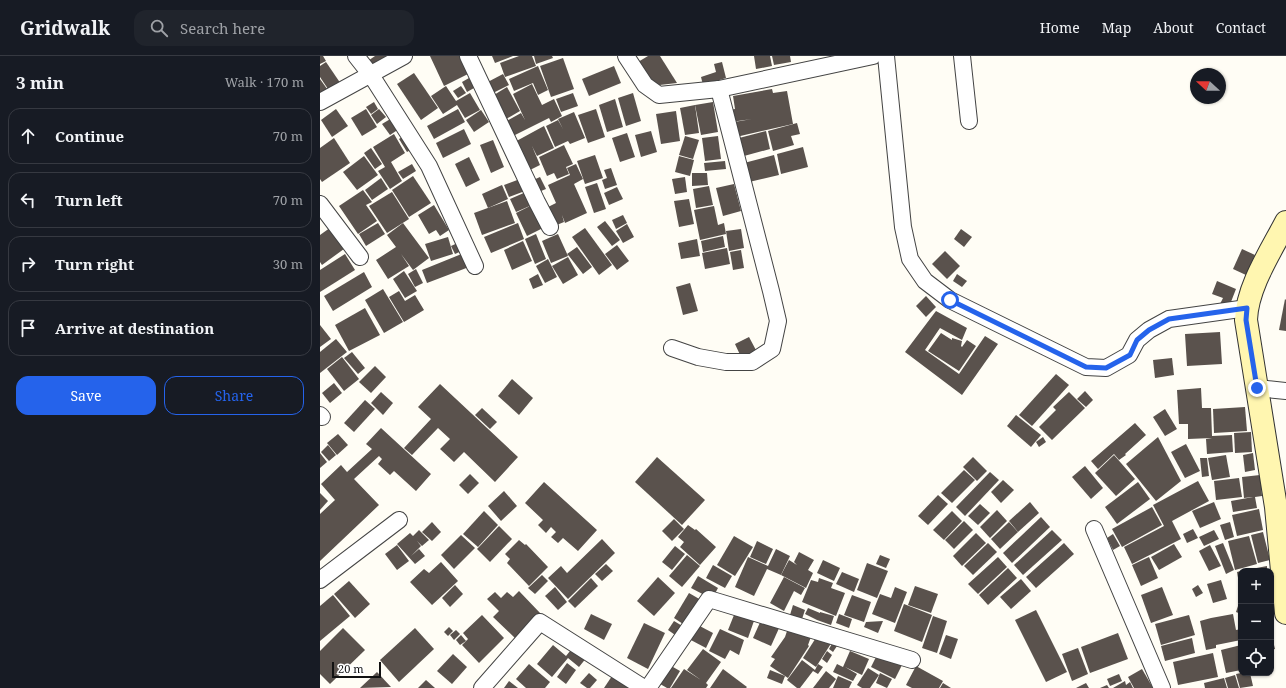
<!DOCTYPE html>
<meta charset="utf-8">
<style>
:root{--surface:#171b24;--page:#20242c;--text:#f1f3f6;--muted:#9ea1a6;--line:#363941;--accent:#2563eb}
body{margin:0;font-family:"Noto Serif",serif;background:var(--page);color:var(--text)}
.controls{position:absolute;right:12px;bottom:12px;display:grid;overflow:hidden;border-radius:8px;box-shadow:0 1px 3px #0004}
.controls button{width:36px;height:36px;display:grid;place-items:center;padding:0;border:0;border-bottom:1px solid var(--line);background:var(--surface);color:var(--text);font:20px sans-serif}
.compass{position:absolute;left:870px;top:12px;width:36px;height:36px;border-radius:50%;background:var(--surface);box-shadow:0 1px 3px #0004;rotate:291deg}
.scale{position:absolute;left:12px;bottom:10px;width:49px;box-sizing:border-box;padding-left:4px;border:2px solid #111;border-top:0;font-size:11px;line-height:14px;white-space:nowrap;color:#111;-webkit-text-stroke:3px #fff;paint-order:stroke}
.stop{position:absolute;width:12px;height:12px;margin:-9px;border:3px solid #2563eb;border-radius:50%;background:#fff}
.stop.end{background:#2563eb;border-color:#fff;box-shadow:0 1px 4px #0008}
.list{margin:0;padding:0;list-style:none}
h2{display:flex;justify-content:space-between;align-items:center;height:52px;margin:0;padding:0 16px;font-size:17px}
h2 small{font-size:13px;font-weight:400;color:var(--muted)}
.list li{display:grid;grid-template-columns:26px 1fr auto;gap:12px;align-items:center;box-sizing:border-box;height:56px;margin:0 8px 8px;padding:0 8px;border:1px solid var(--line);border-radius:12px}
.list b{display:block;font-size:15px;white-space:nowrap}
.list em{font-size:13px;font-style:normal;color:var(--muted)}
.actions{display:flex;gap:8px;padding:12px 16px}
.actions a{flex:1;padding:9px 0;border:1px solid var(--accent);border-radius:12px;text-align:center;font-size:14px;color:var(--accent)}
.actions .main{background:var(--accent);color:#fff}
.icon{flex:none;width:22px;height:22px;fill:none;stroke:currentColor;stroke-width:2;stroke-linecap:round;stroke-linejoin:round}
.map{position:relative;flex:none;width:966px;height:632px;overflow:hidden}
header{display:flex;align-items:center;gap:24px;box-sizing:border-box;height:56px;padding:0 20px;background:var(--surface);border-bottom:1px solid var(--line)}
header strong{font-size:19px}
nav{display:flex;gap:22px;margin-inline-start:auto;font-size:14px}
.search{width:280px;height:36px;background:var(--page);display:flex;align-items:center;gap:10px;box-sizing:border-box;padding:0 14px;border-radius:12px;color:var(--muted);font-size:15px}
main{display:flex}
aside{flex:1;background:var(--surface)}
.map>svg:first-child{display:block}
.building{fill:#5a524d}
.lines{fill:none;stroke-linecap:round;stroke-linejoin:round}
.street-casing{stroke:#444;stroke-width:18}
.secondary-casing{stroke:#333;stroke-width:24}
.street{stroke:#fff;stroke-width:16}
.secondary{stroke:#fff6b0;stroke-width:22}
.route{stroke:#2563eb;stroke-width:5}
</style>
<header>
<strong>Gridwalk</strong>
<div class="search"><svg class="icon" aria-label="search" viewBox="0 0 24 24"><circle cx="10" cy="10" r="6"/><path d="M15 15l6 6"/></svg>Search here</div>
<nav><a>Home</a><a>Map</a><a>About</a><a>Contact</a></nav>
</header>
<main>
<aside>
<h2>3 min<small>Walk · 170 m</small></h2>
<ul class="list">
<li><svg class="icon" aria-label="ahead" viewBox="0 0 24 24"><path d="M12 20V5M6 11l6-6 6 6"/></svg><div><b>Continue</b></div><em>70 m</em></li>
<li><svg class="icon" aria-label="left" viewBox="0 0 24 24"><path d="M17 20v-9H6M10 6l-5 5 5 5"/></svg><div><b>Turn left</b></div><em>70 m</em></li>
<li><svg class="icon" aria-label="right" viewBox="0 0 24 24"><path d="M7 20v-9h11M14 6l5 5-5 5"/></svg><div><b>Turn right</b></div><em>30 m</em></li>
<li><svg class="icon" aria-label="arrive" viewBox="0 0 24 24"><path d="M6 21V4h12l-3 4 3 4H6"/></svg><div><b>Arrive at destination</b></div></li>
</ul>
<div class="actions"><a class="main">Save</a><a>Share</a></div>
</aside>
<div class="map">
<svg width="966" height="632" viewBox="0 0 966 632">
<rect width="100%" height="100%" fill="#fffdf5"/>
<g class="building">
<polygon points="0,0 3,0 6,5 0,8"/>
<polygon points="55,0 73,0 51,16 45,7"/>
<polygon points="110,0 144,0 152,16 124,30"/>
<polygon points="172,0 193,0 175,7"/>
<polygon points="199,0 212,0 216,10 185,21 180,7"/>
<polygon points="214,0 232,0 233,2 216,8"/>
<polygon points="328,0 340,0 357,27 331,30 313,9"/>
<polygon points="434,0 450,0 452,10 436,13"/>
<polygon points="452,0 470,0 471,6 454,9"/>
<polygon points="243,2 254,33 231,41 220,10"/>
<polygon points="6,6 23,31 12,39 0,21 0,10"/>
<polygon points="402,6 406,22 383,29 381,21 396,16 394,8"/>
<polygon points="218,10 228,34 218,39 213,27 194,35 189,23"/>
<polygon points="294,10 301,27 269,40 262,23"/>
<polygon points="94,17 118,52 101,64 77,28"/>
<polygon points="183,18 189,29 167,40 162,29"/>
<polygon points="149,22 154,32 147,36 142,26"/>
<polygon points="0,23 10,37 0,44"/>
<polygon points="212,28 222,49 234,43 242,60 231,66 229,62 189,82 181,68 201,57 205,64 193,38"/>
<polygon points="126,30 136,45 150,37 160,54 145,62 137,49 123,58 111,40"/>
<polygon points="141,30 146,37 138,42 133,35"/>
<polygon points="187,31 200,55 181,66 169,42"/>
<polygon points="452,33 453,37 467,35 473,68 416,81 414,66 432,63 411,66 409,54 415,53 413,40"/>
<polygon points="253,37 258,50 241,56 236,43"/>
<polygon points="313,37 321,65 306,70 298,42"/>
<polygon points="295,43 303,71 287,76 279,49"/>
<polygon points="54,46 58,53 51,58 46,51"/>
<polygon points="393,46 398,76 381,79 375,49"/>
<polygon points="375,49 379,77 365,79 360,52"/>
<polygon points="16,53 28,70 12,81 1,64"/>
<polygon points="46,53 57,71 42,80 31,62"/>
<polygon points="59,53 66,61 57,68 51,59"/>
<polygon points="138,53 145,66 114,83 107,70"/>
<polygon points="276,53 285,81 268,87 258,59"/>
<polygon points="161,54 169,66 154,76 146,64"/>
<polygon points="356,55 360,85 341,88 336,58"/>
<polygon points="254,56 265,82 250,88 248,85 235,91 226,70 238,64 243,73 238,63"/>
<polygon points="72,62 79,73 70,79 62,68"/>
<polygon points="477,67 480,78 471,80 474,89 453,95 448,75"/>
<polygon points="224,70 234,92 217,100 212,90 220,109 204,117 191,88"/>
<polygon points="144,73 151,88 123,102 116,87"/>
<polygon points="331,75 337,96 321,101 315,79"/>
<polygon points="446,75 450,93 424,100 419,82"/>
<polygon points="88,77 96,91 87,96 79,83"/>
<polygon points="307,77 315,101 300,106 292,82"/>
<polygon points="74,78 85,97 71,106 82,125 70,133 58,115 65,111 53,91"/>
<polygon points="365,80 379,84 373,103 359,99"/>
<polygon points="398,80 401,103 385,105 382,82"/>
<polygon points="14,82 30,107 2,126 0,123 0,92"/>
<polygon points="173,84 184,111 171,117 160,89"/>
<polygon points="244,89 253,108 246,111 249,118 237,123 234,117 227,120 219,101"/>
<polygon points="483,91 488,111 461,118 457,98"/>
<polygon points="51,92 62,108 55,113 44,97"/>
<polygon points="275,99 283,122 265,128 257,105"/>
<polygon points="454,99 459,119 429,126 424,107"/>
<polygon points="44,100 58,119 37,134 23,116"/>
<polygon points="359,100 374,104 370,120 355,116"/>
<polygon points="149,101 160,124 146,131 135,108"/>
<polygon points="405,105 406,113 385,115 384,107"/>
<polygon points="92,108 96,115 83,123 78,116"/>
<polygon points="256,108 263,123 254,128 267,157 245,167 242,159 244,166 232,171 224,153 236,147 228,129 250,119 247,112"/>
<polygon points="291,112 297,129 285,133 282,124 287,122 284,114"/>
<polygon points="372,117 387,117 388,129 372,130"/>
<polygon points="93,120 111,147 89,161 72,134"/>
<polygon points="220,121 226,133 216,137 211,125"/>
<polygon points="365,121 367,136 355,138 352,123"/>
<polygon points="61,122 68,133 52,144 45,134"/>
<polygon points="200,123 205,135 189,141 184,129"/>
<polygon points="277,127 286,153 274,157 265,131"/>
<polygon points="414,128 421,155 403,160 396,132"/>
<polygon points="182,129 188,143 168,152 162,138"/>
<polygon points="389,130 393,149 376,152 373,133"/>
<polygon points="297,131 303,143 289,149 284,137"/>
<polygon points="43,134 52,146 46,149 57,165 38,178 19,150"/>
<polygon points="72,136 89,163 67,177 49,150"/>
<polygon points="206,136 212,149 196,156 190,143"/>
<polygon points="369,143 374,168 359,171 354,145"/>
<polygon points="187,145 195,167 162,179 154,157"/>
<polygon points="114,149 129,174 120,180 116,174 109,178 98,159"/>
<polygon points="212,149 223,172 207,180 196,157"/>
<polygon points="394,150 398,169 404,167 406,178 380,184 374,154"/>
<polygon points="303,159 307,167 296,173 292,164"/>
<polygon points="285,165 300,184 292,190 277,171"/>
<polygon points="58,167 65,178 46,190 39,178"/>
<polygon points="83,167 109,202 93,214 81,198 89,210 68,223 56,204 76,191 67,179"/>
<polygon points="198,167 204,183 171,197 164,181"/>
<polygon points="307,168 314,181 303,187 296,175"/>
<polygon points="14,169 28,190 2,209 0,206 0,179"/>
<polygon points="265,172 292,209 279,219 252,181"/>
<polygon points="421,173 424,192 409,195 406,175"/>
<polygon points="641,173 652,181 644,191 634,183"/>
<polygon points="216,178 226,203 215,208 205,183"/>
<polygon points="238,178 248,200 231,207 222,185"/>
<polygon points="403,180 405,191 383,196 381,185"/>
<polygon points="128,181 133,198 111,205 105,188"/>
<polygon points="377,183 380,200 361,203 358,187"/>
<polygon points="142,185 146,193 135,198 131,190"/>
<polygon points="203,185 212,205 192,214 184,194"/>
<polygon points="297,189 309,205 297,214 285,198"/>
<polygon points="257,191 272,211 263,218 249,200 251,199 249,200 247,198"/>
<polygon points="407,192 410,208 385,213 382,197"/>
<polygon points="922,193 935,199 926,219 913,213"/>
<polygon points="421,194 424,212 413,214 410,196"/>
<polygon points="625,195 640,210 627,223 612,208"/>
<polygon points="144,197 149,211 107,227 102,214"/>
<polygon points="25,198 35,214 0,236 0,214"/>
<polygon points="248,201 258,219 243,228 232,210"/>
<polygon points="228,203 237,221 225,227 216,210"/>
<polygon points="96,213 103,227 95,231 88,218"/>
<polygon points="84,215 97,235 85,242 73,223"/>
<polygon points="44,216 52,231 13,255 4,240"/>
<polygon points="218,218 223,229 213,233 209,223"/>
<polygon points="637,218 647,225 642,231 633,225"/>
<polygon points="897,225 916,233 909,251 900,248 903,242 892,238"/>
<polygon points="370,227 378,255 363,259 356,231"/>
<polygon points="63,233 83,266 64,277 45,244"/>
<polygon points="79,235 85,245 95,239 104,254 84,266 69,241"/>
<polygon points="606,240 616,251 606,261 596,250"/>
<polygon points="965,243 966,244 966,275 959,274"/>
<polygon points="45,252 60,279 29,295 15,269"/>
<polygon points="616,255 647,272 642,284 620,272 605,294 639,318 665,280 678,288 642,339 585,296"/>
<polygon points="0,269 11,283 0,291"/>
<polygon points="900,276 902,308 867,310 865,278"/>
<polygon points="621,277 632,284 632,282 642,285 641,290 642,291 647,284 656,290 639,315 608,295"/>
<polygon points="429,281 437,296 422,303 415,288"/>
<polygon points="16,283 27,296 0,317 0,296"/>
<polygon points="32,296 45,312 38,318 24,302"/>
<polygon points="22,301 39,323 24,335 7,313"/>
<polygon points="852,302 854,319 835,322 833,304"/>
<polygon points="55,310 66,321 51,337 39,326"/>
<polygon points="736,318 749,329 712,370 699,359"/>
<polygon points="192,323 213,342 199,359 178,340"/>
<polygon points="14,327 22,337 10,347 2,337"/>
<polygon points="120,328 198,401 175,426 144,396 134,406 120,393 130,383 118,372 92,399 84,392 111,363 98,351"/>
<polygon points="881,332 882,352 891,352 892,380 912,379 913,396 887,398 886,383 892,382 868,383 868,368 859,368 857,334"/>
<polygon points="765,335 773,344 766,351 757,343"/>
<polygon points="61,336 73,347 63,359 51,347"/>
<polygon points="749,336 765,352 732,384 719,371 736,354 733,351"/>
<polygon points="45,344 55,353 34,376 24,367"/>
<polygon points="925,351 927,375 894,377 893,353"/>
<polygon points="162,352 177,366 170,373 155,359"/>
<polygon points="845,353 857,373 845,380 833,361"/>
<polygon points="696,359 721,379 711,391 687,370"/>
<polygon points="815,367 826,379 805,398 806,399 799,404 794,398 778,413 771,405"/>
<polygon points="61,372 111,418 96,435 74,415 70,419 58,408 62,403 59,400 34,423 59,449 0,505 0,458 15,444 1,428 21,409 27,416 52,393 46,388"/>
<polygon points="931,376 932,396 915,397 914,377"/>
<polygon points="18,378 28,389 17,399 7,387"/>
<polygon points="723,381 726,386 719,391 716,386"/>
<polygon points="838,381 861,425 836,445 806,408"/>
<polygon points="866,388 880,415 865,422 851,396"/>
<polygon points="8,389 16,399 9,405 1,396"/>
<polygon points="0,397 7,406 0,412"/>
<polygon points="933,397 935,414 925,416 923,399"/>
<polygon points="794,399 815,423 796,440 775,417"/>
<polygon points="906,399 910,421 892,424 888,402"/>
<polygon points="337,401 385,444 362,469 315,426"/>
<polygon points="653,401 667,415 657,425 643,411"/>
<polygon points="880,402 887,402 889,420 882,421"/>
<polygon points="765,410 783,432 771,443 752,421"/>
<polygon points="644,414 655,424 632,447 621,437"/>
<polygon points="670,416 679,424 645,460 636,451"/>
<polygon points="150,418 159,427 148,438 139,429"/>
<polygon points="940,419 942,440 935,441 937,452 913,456 911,445 933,441 924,442 922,421"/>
<polygon points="919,422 922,441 896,444 894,425"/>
<polygon points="683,424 694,434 681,447 671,436"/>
<polygon points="878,425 889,445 852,465 861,483 812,508 804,491 844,470 833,449"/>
<polygon points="224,426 277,474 258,495 243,482 238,487 231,481 236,476 231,471 226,477 218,469 223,464 205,447"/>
<polygon points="818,426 830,443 797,468 785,451"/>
<polygon points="184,435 197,450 181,465 168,450"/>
<polygon points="0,437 8,445 0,454"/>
<polygon points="618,439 628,448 608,469 598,460"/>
<polygon points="710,446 719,457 698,476 689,465"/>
<polygon points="894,446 901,463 880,472 872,455"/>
<polygon points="660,448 670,457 658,469 648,460"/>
<polygon points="832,451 842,469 802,491 792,473"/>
<polygon points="939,453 943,474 917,480 912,459"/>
<polygon points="677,454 687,465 670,482 660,471"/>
<polygon points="164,455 178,469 158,491 143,478"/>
<polygon points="632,455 642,465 624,484 613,474"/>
<polygon points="721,461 730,471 692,507 683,497"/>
<polygon points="354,463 364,473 352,485 342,475"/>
<polygon points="644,465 653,474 634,493 625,484"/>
<polygon points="112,466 121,476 112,485 102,476"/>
<polygon points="689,466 698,476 680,493 671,483"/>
<polygon points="910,466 914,481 905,484 900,469"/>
<polygon points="368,469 375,474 376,473 396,491 380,509 360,491 364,486 358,481"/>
<polygon points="179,470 192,483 170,506 157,493"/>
<polygon points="873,473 878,482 867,487 863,478"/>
<polygon points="99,474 109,484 102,490 97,485 101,490 91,500 99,493 105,500 95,508 77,488 90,477 93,480"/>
<polygon points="732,474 742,484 703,519 694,509"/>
<polygon points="894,474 899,483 884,490 879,481"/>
<polygon points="943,476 950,504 938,507 931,479"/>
<polygon points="656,477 666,487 642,510 633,500"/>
<polygon points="793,478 800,490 793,494 787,482"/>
<polygon points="141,479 155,492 134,513 121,499"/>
<polygon points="414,480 433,491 415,520 397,509"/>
<polygon points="929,480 937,508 915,514 908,485"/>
<polygon points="282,483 295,497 248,543 228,522 241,510 247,517"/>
<polygon points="199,484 205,489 206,488 228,511 209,530 187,507 190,503 185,498"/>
<polygon points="437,485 453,493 446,508 430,501"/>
<polygon points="668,487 677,496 653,519 644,510"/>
<polygon points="744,487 754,498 716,532 706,521"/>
<polygon points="903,487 914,514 906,518 895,490"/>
<polygon points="854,488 862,501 839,514 831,501"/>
<polygon points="77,489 89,505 77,514 65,498"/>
<polygon points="890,489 901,510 889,515 879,495"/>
<polygon points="355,490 365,498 352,514 342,506"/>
<polygon points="456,493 470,500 461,519 447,513 434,540 415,531 428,501 448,510"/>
<polygon points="479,496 494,504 488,514 493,517 486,532 461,519 469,504 477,509 474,506"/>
<polygon points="367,499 380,510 362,531 349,520"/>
<polygon points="560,499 570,503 566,512 556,508"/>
<polygon points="678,501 687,511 658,538 648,528"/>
<polygon points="829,501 838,522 821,530 812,509"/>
<polygon points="503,504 520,512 514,525 497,517"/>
<polygon points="121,506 138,525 112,549 90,526 104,513 109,517"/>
<polygon points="547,507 568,515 557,542 537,534"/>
<polygon points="286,508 293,515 282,525 275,518"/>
<polygon points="393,509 412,520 405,532 386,522"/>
<polygon points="947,510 947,515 926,515 926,514"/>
<polygon points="688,512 697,522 668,549 659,539"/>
<polygon points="921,515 921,532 920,533 917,516"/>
<polygon points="522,516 539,523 534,536 516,528"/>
<polygon points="222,519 228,525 215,538 208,532"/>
<polygon points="378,520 398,532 392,543 371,532"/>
<polygon points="338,521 355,537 334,560 317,545"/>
<polygon points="464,521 485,532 481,539 474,535 464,555 450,547"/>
<polygon points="271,522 278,530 255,552 248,545"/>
<polygon points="499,522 513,527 511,532 525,537 516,560 482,546 491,524 498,526"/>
<polygon points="701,523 711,535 691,553 680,541"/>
<polygon points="901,524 907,543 893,547 887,528"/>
<polygon points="29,525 50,548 35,562 14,538"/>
<polygon points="135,529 143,538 130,551 122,542"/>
<polygon points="878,529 883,537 876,541 872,533"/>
<polygon points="595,530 618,538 611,557 588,549"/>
<polygon points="235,531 247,546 238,554 225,540"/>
<polygon points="575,531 587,536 575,567 552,558 560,538 571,542"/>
<polygon points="842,531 853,559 831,567 821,539"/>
<polygon points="199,535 221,558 196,583 173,561 179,555 167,543 175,536 181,542 187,536 193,541"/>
<polygon points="369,537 381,544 366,570 354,562"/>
<polygon points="13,539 30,560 0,585 0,550"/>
<polygon points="532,539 551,546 544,566 524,559"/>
<polygon points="584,548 612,559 602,586 574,575"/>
<polygon points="473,549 485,554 482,563 470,559"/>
<polygon points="918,550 921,551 921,558 916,556"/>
<polygon points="488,552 500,557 500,556 514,560 511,569 497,564 485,558"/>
<polygon points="416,554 435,562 428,582 408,574"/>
<polygon points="716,554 747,616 726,626 695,564"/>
<polygon points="271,558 292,568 284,584 264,573"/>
<polygon points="519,558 532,563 529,572 516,567"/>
<polygon points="913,558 916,574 921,573 921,584 896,589 896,592 886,594 880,565 891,562 895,582 891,562"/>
<polygon points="162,559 184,582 159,607 142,589 149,582 148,583 143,577"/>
<polygon points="869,559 875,579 841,589 835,568"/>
<polygon points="613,560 627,565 617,597 602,592"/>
<polygon points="442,562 460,570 451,590 433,582"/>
<polygon points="354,565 364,571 358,581 348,574"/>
<polygon points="563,565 558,577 544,571 546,566"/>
<polygon points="324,567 345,577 328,613 307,602"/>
<polygon points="374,567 393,577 386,592 367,582"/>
<polygon points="469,569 492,578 488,589 489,590 468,622 450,610 455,603 451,601 465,581"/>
<polygon points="129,571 133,575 128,580 124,576"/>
<polygon points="23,572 45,594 10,628 0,618 0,595"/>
<polygon points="95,572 114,593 79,626 60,604"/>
<polygon points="400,573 424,584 419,599 410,594 405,603 389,595"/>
<polygon points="136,574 140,578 134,584 130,579"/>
<polygon points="499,577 512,586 496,611 483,602"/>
<polygon points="798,577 808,603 770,617 761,591"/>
<polygon points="141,579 146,585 140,589 136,584"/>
<polygon points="626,579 638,583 631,603 619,598"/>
<polygon points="872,582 875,597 845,605 841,590"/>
<polygon points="514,584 519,587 513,596 509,593"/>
<polygon points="951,585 953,585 955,593 951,594"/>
<polygon points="233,589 246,600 254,590 267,601 259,611 248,602 232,621 217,608"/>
<polygon points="921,589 921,614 906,617 901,594"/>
<polygon points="758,592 768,618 752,625 742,598"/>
<polygon points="383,593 401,606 386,627 388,629 386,632 351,632 364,613 381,624 367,614"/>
<polygon points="507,595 512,599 507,607 502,603"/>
<polygon points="530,595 549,603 542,619 525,611 537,618 533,625 513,616 517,608 523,611"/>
<polygon points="559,595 583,607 575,623 551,611"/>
<polygon points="893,597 898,621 858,629 853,606"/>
<polygon points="133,598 147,611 132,628 117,615"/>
<polygon points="482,604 495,614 498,608 503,611 498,618 493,615 480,632 477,632 467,624"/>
<polygon points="247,607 256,614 246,628 237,621"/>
<polygon points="346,607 360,615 350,632 347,632 335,625"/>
<polygon points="209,608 230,626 225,632 206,632 196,623"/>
<polygon points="596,610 623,625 619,632 592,632 586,629"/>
<polygon points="548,612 559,619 550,632 542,632 537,629"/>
<polygon points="403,613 427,631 426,632 390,632"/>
<polygon points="822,613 833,632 814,632 808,621"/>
<polygon points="296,614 323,632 284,632"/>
<polygon points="450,614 465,620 462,628 447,622"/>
<polygon points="506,615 516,623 509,632 493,632"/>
<polygon points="57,616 71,631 40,632"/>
<polygon points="269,617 277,624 270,632 267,632 260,627"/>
<polygon points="560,617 572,623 567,632 556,627"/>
<polygon points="921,617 930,617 933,630 920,632 916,618"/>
<polygon points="799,618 802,625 790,630 787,623"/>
<polygon points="915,619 919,632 908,632 905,622"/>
<polygon points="518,620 532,626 529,632 513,632"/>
<polygon points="904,622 907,632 885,632 884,627"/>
<polygon points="106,624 115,632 98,632"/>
<polygon points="189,625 198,632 184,632"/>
<polygon points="805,625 806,629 810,626 813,632 793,632"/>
<polygon points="623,627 631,632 620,632"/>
<polygon points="766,627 769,632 756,632"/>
<polygon points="787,629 789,632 780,632"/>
</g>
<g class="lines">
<defs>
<g id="street">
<polyline points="36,0 51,19 109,110 155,210"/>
<polyline points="148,0 217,146 230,171"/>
<polyline points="306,0 325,29 339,39 399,33 553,0"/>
<polyline points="566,0 583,171 590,203 605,225 630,244 766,311 786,312 809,299 817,284 829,274 849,263 927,252"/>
<polyline points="642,0 649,65"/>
<polyline points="0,46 84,0"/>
<polyline points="0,148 40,201"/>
<polyline points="352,292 378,301 406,306 432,306 452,293 458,265 451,235 399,33"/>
<polyline points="937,332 966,335"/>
<polyline points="0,359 2,361"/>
<polyline points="774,473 842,632"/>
<polyline points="0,524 79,464"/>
<polyline points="162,632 220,566 324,632"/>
<polyline points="328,632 389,543 592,604"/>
</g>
<path id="secondary" d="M966 166C951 195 927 231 926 264L956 451 966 557"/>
</defs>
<use href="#street" class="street-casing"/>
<use href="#secondary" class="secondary-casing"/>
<use href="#street" class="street"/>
<use href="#secondary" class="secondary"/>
</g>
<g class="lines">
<polyline class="route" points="630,244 766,311 786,312 810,299 817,284 829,274 849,263 927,252 926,264 937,332"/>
</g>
</svg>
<div class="controls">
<button>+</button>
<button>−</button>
<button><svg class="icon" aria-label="locate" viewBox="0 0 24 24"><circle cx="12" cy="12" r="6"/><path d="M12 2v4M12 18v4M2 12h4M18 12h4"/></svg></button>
</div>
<svg class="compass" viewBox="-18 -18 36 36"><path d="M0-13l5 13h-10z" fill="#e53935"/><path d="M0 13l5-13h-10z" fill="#9ea1a6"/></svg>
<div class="scale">20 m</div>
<div class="stop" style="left:630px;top:244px"></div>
<div class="stop end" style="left:937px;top:332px"></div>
</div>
</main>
